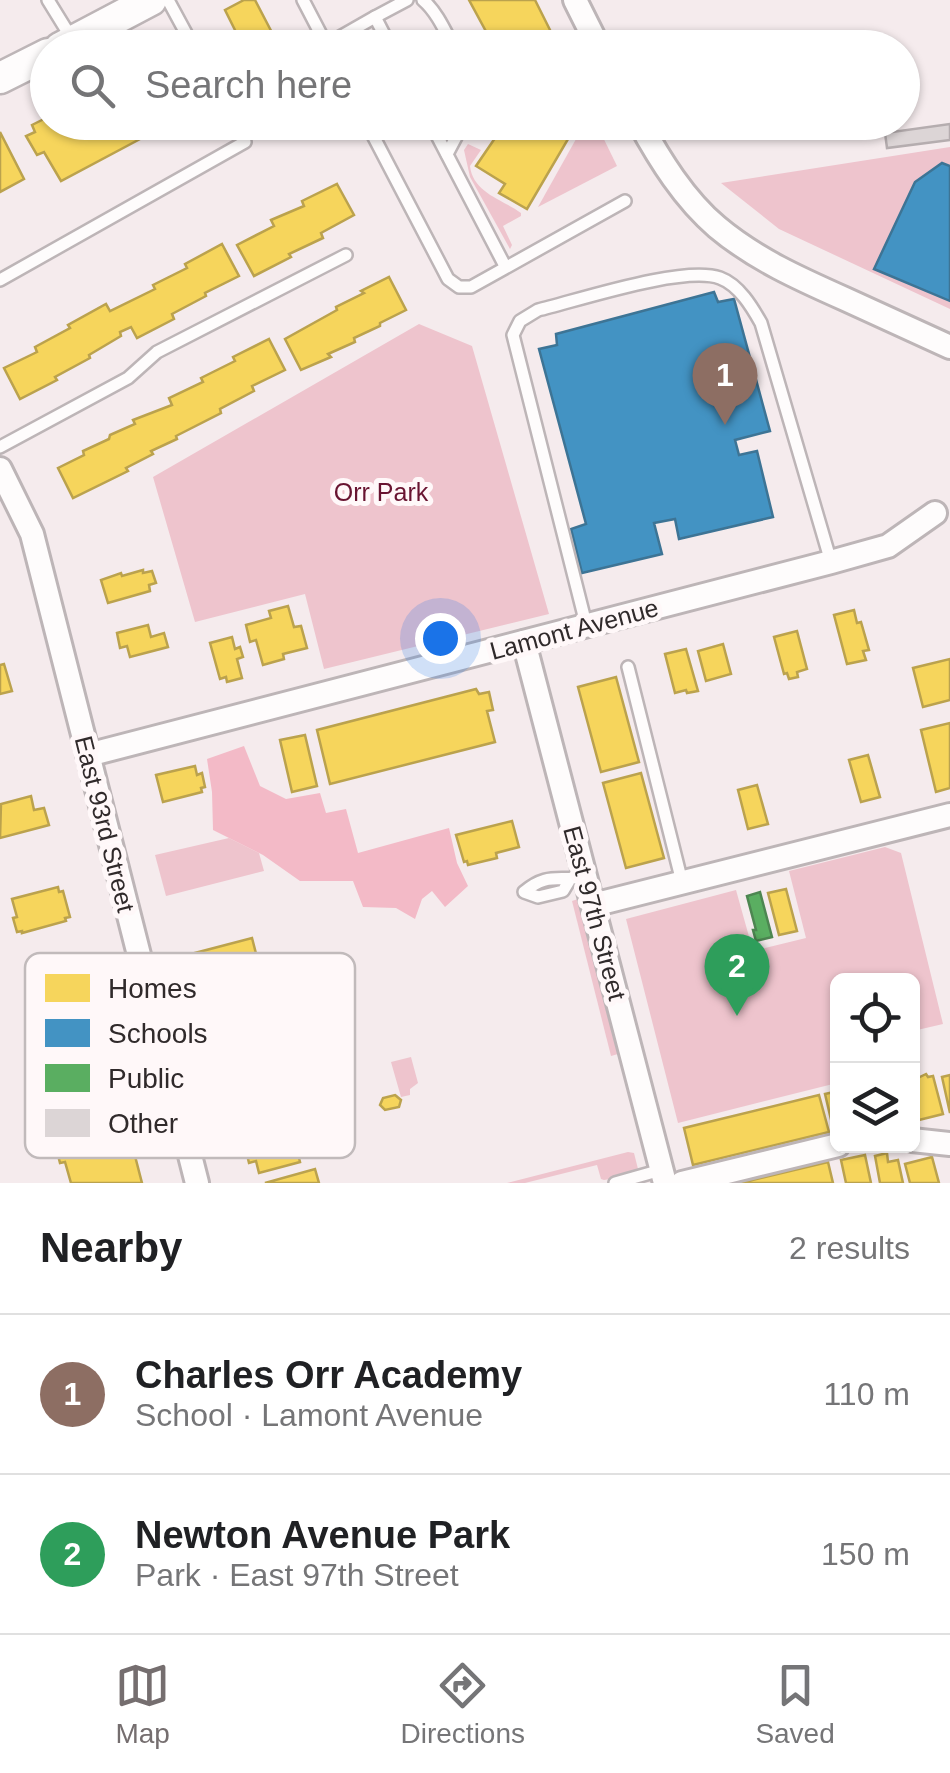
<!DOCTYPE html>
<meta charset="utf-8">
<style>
:root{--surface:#fff;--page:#f2f2f2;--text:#202124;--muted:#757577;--line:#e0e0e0;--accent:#756e6f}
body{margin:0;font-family:Arial,sans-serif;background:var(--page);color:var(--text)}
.controls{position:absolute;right:30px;bottom:30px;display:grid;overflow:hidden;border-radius:15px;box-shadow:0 2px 8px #0004}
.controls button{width:90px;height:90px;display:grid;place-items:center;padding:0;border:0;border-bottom:2px solid var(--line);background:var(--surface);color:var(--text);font:50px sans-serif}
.you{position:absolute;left:440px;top:638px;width:35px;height:35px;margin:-25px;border:8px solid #fff;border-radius:50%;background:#1a73e8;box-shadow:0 0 0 15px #1a73e833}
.badge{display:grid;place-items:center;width:65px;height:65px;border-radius:50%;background:var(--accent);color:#fff;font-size:32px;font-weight:700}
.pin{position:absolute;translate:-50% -82px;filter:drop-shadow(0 2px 5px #0008)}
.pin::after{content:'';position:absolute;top:52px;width:35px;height:30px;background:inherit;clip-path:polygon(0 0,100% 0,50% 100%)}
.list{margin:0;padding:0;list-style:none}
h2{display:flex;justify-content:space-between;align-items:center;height:130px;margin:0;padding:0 40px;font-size:42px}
h2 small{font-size:32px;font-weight:400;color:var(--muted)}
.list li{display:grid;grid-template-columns:65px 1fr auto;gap:30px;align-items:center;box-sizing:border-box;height:160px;padding:0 40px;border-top:2px solid var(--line)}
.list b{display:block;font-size:38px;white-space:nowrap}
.list p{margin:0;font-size:32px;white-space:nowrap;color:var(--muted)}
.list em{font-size:32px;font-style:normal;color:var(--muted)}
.icon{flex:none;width:55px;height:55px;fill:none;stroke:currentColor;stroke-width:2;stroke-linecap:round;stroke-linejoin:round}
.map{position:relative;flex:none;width:950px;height:1183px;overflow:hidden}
.search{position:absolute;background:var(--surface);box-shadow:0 2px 8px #0004;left:30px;right:30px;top:30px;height:110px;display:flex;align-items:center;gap:25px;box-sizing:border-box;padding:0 35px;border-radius:55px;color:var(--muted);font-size:38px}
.sheet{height:450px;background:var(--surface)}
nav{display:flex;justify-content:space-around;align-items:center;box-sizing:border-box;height:140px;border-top:2px solid var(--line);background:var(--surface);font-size:28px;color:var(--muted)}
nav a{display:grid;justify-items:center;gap:5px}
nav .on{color:var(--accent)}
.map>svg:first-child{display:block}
.green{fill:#eec4cd}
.forest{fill:#f3bac7}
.homes{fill:#f6d55c;stroke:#bba24d;stroke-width:2.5}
.schools{fill:#4393c3;stroke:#3d7495;stroke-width:2.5}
.public{fill:#5aae61;stroke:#4d8651;stroke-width:2.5}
.building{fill:#dcd5d6;stroke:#b5adaf;stroke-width:2.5}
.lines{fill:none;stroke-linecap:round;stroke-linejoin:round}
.lane-casing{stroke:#bdb5b7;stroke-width:16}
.street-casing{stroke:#bdb5b7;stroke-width:28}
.secondary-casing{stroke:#bdb5b7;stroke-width:35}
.lane{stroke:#fefcfc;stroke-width:11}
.street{stroke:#fefcfc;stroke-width:22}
.secondary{stroke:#fefcfc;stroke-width:30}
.labels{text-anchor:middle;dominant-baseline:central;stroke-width:10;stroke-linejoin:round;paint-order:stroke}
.park-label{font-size:25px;fill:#681431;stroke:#fff8f9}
.street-label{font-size:25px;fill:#302a2b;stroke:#fff8f9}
.key{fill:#fff8f9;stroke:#c1babb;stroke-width:2.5}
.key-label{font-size:28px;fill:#302a2b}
</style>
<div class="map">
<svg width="950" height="1183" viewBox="0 0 950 1183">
<rect width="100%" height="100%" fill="#f5ebed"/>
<g class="green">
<polygon points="585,123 596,123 617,166 538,207"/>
<path d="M468 144 481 150 470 166C473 193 502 199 521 213V216L503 226 512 245 510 249 470 177 464 150Z"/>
<polygon points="950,147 950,166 942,163 915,182 874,268 950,301 950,309 779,229 721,183"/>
<polygon points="419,324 472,346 549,614 324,669 305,594 195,622 153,477"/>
<polygon points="229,838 259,853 264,871 166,896 155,855"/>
<polygon points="885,847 901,853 943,1024 913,1031 912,981 838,981 838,1051 834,1052 837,1065 837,1083 678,1123 626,919 736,890 753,951 806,938 789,871"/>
<polygon points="578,899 618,1054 611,1056 572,901"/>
<polygon points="411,1057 418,1083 410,1089 410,1095 401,1097 391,1062"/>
<polygon points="628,1152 634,1153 638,1169 632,1175 604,1180 601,1179 597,1165 525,1183 507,1183"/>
</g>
<polygon class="forest" points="244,746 260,786 286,799 320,793 326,813 346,809 358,853 449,828 457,863 468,886 445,907 432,891 422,899 415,919 396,908 363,907 353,881 300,881 263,855 213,830 212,792 207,759"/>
<g class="homes">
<polygon points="244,0 255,0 280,48 244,48 225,10"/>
<polygon points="469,0 535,0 559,48 495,48"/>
<polygon points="48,117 48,122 172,122 61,181 44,152 37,155 26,136 35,132 32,125"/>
<polygon points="506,122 578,122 527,209 499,193 505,184 476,166"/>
<polygon points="0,132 24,179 0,192"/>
<polygon points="337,184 354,215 321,233 323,238 289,254 291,257 254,276 237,245 274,226 271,220 304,206 302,201"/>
<polygon points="222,244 239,276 205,293 206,296 172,314 174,319 137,338 131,327 120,332 121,336 89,355 90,358 55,377 57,380 20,399 4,368 37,352 35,347 70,328 68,325 106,304 110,311 155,289 153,285 187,268 185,264"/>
<polygon points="389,277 406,310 380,323 380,326 354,338 355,342 328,354 331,357 301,370 285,339 337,310 336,307 364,293 361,291"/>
<polygon points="269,339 285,370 252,386 254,391 220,409 221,413 176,436 177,439 151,451 153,454 126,468 128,471 73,498 58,468 84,455 83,451 109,439 110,435 135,424 133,420 172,405 169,398 203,382 201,378 235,361 233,357"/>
<polygon points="143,570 143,573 152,571 156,583 149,585 150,591 108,603 101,580 121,573 122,576"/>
<polygon points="288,606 294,627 301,626 307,648 283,654 284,659 263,665 256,640 250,642 246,625 271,618 269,611"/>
<polygon points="854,610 857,623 861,622 869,650 863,651 866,660 847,664 834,615"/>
<polygon points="148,625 151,637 164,633 168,647 130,657 127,646 120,648 117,633"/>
<polygon points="797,631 807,669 797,672 798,677 789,679 787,673 784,674 774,637"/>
<polygon points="232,637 235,649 240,647 243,657 237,659 242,678 227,682 226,677 220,679 210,643"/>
<polygon points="723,644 731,674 706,681 698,651"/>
<polygon points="686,649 698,691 687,693 686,690 675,693 665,654"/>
<polygon points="950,659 950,700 923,707 913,668"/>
<polygon points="4,664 12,691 0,694 0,665"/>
<polygon points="616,677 639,762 601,772 578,687"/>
<polygon points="476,689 479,694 489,692 493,710 487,711 495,742 330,784 317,730"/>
<polygon points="950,723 950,788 936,792 921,730"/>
<polygon points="305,735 317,786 292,792 280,740"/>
<polygon points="868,755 880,797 861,802 849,760"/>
<polygon points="195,766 197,775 202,773 205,787 201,788 202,792 163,802 156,775"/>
<polygon points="641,773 664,858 626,868 603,783"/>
<polygon points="757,785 768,824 748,829 738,790"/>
<polygon points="31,796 34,810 44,808 49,825 0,838 1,804"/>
<polygon points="512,821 519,847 496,853 497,858 468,865 467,861 464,862 456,835"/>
<polygon points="58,887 59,892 63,891 70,917 65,918 66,921 22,933 22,931 17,932 13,918 17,917 12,899"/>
<polygon points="786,889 797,931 779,935 768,893"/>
<polygon points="252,938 260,969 204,984 195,953"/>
<polygon points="926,1074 928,1077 933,1076 943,1114 919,1120 914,1101 916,1100 912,1081"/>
<polygon points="950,1075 950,1113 942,1077"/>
<polygon points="838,1091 838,1126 833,1128 825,1094"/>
<polygon points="395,1095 401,1100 399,1107 385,1110 380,1105 383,1098"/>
<polygon points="819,1095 829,1132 693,1165 684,1128"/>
<polygon points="291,1126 300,1162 259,1173 256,1161 249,1163 243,1138"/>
<polygon points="128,1129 142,1183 71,1183 65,1162 60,1163 58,1155 71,1151 70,1144"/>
<polygon points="887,1153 888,1162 898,1160 903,1183 880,1183 875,1156"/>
<polygon points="865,1155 871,1183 846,1183 841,1160"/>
<polygon points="932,1157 939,1183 910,1183 905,1164"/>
<polygon points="828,1162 833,1183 740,1183"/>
<polygon points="315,1169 319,1183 265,1183"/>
</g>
<g class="schools">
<polygon points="942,163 950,166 950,301 874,269 915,182"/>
<polygon points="714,292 718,302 734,299 770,431 735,440 739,455 757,451 773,517 679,539 675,519 654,523 662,554 582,573 571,529 586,524 539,349 557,345 556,334"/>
</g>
<polygon class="public" points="760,892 772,937 756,941 753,930 756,930 747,896"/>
<polygon class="building" points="950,124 950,140 887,148 885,133"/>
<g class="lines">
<defs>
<g id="lane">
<polyline points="48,0 72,39"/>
<polyline points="168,0 194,48"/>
<polyline points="303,0 328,48"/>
<path d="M423 0C437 12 445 31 454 48"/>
<polyline points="375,17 407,0"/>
<polyline points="326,45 375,17 391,48"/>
<polyline points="366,122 448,279 459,287 471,287 625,201"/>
<polyline points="430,122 505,266"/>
<polyline points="447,154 464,122"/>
<polyline points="0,280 245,142 234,122"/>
<polyline points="0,447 128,378 157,352 346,255"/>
<path d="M586 624 513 335 520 321 538 310C579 300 684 265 720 278 739 285 752 307 761 323L831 562"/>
<polyline points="628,667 682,882"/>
<path d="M569 881 563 891 538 897 524 892C549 871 560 883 585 876"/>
<polyline points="615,1183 661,1170"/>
</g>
<g id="street">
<polyline points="575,0 599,48"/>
<path d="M639 122C660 160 684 199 717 227 755 259 800 279 845 299 880 315 915 331 950 347"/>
<polyline points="0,469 32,534 197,1183"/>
<polyline points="524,642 665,1183"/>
<polyline points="88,755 831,562 888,546 935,513"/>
<polyline points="593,905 950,815"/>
<polyline points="912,1140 950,1144"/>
<polyline points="682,1183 838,1145"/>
</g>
<g id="secondary">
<polyline points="60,48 151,0"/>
<polyline points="0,78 48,54"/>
</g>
</defs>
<use href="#lane" class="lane-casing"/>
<use href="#street" class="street-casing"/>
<use href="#secondary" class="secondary-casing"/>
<use href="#lane" class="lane"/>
<use href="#street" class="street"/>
<use href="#secondary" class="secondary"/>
</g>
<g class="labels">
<g class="park-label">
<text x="381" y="492">Orr Park</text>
</g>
<g class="street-label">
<text transform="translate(574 629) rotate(-15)">Lamont Avenue</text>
<text transform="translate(105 824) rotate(76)">East 93rd Street</text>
<text transform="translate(595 913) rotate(75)">East 97th Street</text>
</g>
</g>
<rect x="25" y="953" width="330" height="205" rx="15" class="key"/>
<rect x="45" y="974" width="45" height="28" fill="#f6d55c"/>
<rect x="45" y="1019" width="45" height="28" fill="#4393c3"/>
<rect x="45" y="1064" width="45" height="28" fill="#5aae61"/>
<rect x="45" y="1109" width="45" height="28" fill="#dcd5d6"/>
<g class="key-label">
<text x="108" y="998">Homes</text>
<text x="108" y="1043">Schools</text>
<text x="108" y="1088">Public</text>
<text x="108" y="1133">Other</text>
</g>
</svg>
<div class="controls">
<button><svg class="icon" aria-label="locate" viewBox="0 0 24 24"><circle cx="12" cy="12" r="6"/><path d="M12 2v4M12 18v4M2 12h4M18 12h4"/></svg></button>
<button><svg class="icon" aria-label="layers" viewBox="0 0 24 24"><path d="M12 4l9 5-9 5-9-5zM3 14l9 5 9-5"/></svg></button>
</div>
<div class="you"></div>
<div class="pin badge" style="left:725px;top:425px;background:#8d6e63">1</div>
<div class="pin badge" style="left:737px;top:1016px;background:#2e9e5b">2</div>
<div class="search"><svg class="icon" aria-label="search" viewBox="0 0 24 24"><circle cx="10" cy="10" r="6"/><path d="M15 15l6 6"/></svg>Search here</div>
</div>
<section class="sheet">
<h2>Nearby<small>2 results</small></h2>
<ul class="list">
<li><span class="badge" style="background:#8d6e63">1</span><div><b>Charles Orr Academy</b><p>School · Lamont Avenue</p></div><em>110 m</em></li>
<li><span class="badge" style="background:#2e9e5b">2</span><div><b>Newton Avenue Park</b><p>Park · East 97th Street</p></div><em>150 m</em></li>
</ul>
</section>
<nav>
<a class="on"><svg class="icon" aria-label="map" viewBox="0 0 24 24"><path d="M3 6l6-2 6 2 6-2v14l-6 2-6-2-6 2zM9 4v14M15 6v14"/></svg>Map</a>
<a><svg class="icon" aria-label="directions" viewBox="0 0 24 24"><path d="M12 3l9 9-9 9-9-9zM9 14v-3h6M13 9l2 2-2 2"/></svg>Directions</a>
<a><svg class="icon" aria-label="saved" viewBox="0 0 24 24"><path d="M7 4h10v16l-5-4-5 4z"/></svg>Saved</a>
</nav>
